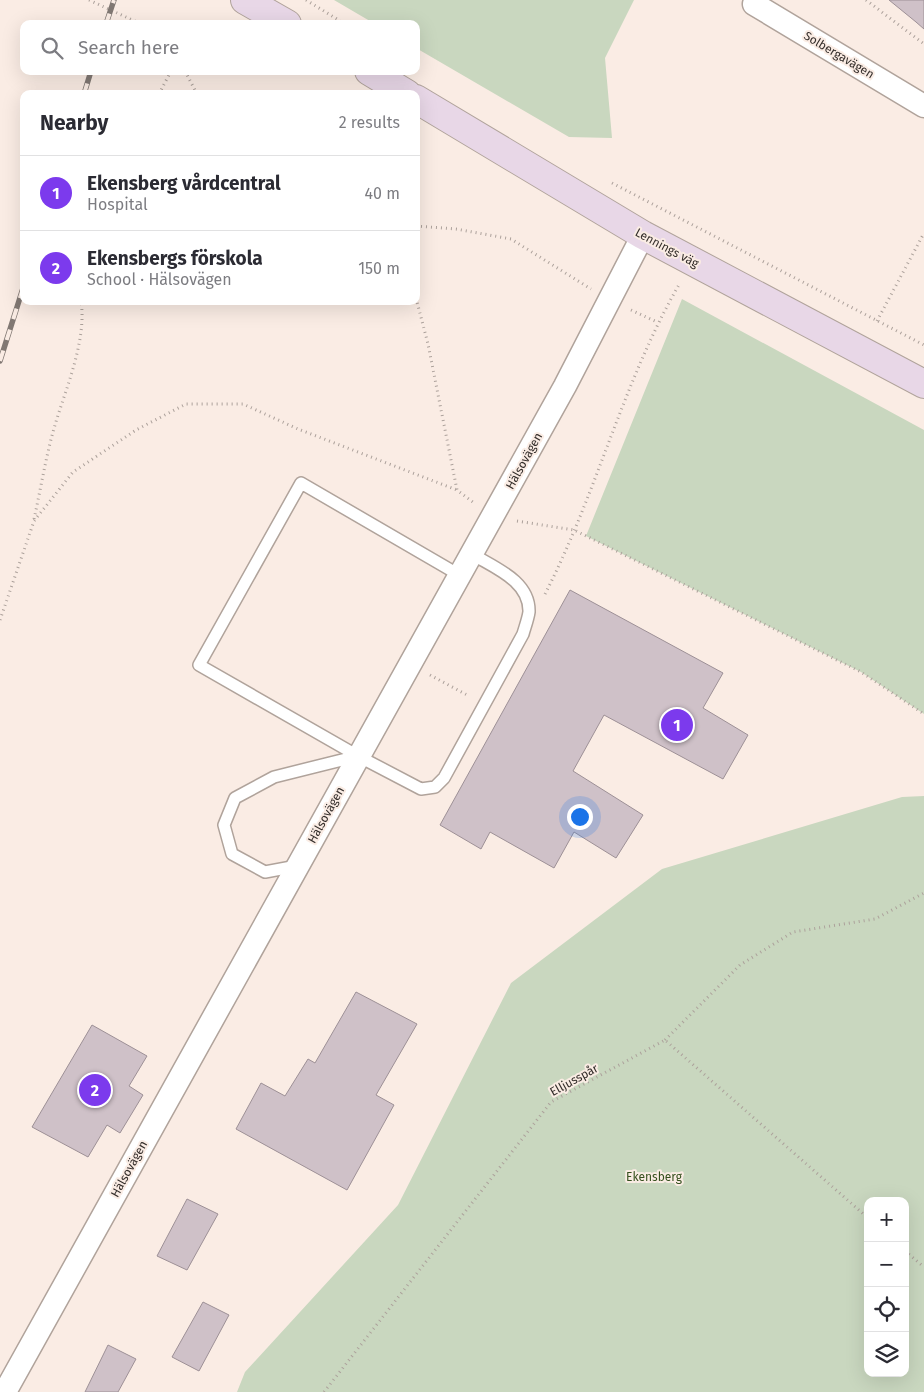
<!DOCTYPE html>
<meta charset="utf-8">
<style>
:root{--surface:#fff;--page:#f7f7f7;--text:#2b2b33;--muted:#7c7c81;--line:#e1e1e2;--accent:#7c3aed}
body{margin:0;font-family:"Fira Sans",sans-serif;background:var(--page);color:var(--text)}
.controls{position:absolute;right:15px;bottom:15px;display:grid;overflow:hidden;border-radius:10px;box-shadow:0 5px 20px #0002}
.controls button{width:45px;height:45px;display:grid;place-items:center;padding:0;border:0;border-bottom:1px solid var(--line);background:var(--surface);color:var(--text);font:25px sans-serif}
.you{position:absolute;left:579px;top:816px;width:18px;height:18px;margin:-12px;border:4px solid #fff;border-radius:50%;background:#1a73e8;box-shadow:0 0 0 8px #1a73e833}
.badge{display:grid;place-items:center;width:32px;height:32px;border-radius:50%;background:var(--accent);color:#fff;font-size:16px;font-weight:700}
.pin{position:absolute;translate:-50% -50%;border:2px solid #fff;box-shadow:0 1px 5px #0006}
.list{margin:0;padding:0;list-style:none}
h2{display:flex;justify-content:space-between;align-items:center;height:65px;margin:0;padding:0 20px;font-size:21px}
h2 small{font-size:16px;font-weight:400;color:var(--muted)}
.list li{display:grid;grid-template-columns:32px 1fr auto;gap:15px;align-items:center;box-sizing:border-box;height:75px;padding:0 20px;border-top:1px solid var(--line)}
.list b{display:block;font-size:19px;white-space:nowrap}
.list p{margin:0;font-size:16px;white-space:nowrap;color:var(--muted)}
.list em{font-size:16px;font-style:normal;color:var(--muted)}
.icon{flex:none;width:28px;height:28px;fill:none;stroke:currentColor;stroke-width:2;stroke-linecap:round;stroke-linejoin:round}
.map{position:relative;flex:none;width:924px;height:1392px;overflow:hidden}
.search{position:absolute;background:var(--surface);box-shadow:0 5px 20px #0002;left:20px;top:20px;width:400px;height:55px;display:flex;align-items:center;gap:12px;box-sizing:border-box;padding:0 18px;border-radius:10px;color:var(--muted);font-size:19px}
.panel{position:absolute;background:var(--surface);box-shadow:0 5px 20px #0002;left:20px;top:90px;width:400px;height:215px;border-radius:10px}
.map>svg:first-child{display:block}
.green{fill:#c9d7bf;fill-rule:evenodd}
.building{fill:#cfc1c8;stroke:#9d9096}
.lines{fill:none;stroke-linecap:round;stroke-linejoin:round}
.lane-casing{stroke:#b0a39b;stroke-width:14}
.street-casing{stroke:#b0a39b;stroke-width:25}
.secondary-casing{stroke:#b0a39b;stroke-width:30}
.path{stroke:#aca19b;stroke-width:3;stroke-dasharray:1 4;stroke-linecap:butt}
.lane{stroke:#fff;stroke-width:11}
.street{stroke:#fff;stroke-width:22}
.secondary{stroke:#e8d7e7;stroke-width:28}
.rail-casing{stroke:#817873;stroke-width:5.5}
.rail{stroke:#faece4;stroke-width:4;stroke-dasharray:11;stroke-linecap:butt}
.labels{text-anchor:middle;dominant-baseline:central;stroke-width:4;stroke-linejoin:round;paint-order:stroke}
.street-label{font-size:12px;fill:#342e2b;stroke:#faece4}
.park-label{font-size:12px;fill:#354f1d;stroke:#faece4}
</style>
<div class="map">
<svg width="924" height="1392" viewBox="0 0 924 1392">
<rect width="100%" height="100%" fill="#faece4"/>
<g class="green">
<polygon points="334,0 634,0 605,58 612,138 569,137 416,48 416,24 375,24"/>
<polygon points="682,299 924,430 924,714 861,672 586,536"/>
<path d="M924 796V1392H237L245 1372 398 1205 511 983 662 869 902 797ZM868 1201H905V1373H868Z"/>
</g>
<g class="building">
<polygon points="889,0 924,0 924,29 916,22"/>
<polygon points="570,590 723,673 703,708 748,735 723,779 604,715 573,771 643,815 616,858 574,832 554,868 490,832 481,849 440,825"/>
<polygon points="356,992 417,1024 376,1095 394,1105 347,1190 236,1129 261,1083 285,1096 308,1059 315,1063"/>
<polygon points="92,1025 147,1056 129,1086 143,1095 120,1133 107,1125 88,1157 32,1127"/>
<polygon points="187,1199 218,1214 187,1270 157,1256"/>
<polygon points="203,1302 229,1315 199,1371 172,1357"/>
<polygon points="108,1345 136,1359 118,1392 85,1392"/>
</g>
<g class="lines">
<defs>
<g id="lane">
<path d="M461 576 301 483 199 665 358 756 421 789 435 787 444 778 523 634C525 627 528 619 529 612 530 581 495 568 472 554"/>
<polyline points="297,866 265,872 232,854 224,825 235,798 274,777 358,756"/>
</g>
<g id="street">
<polyline points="754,4 924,106"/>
<polyline points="5,1392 565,386 643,235"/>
</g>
<g id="secondary">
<polyline points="245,0 287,24"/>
<polyline points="369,71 407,94"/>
<polyline points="416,99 643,235 924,384"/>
</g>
</defs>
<use href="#lane" class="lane-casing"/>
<use href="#street" class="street-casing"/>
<use href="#secondary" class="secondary-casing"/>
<g class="path">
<polyline points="89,0 141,24"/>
<polyline points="306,0 345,24"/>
<polyline points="866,0 924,44"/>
<polyline points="185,71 197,94"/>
<polyline points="159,94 171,71"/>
<polyline points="612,183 924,345"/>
<polyline points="416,226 456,229 511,239 591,289"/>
<polyline points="416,298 428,344 457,490 474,503"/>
<polyline points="631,310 657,322"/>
<polyline points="877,321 924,233"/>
<path d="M34 519C41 488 46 455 55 425 66 388 87 340 81 301"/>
<polyline points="517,521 574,530 861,672 924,714"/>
<path d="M545 594C597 493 623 381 680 283"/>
<polyline points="0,620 34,521 73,472 136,430 186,404 243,404 298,429 457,490"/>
<polyline points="430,675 469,696"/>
<polyline points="665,1040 740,965 793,932 875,919 924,893"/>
<polyline points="905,1251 924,1267"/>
<polyline points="324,1392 551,1102 665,1040 868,1218"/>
</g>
<use href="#lane" class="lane"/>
<use href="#street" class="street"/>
<use href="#secondary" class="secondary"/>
<defs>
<g id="rail">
<polyline points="106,24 114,0"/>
<polyline points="84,94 91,71"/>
<polyline points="0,361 24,285"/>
</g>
</defs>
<use href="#rail" class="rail-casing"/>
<use href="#rail" class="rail"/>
</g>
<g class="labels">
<g class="street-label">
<text transform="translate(839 55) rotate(31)">Solbergavägen</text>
<text transform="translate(667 248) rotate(28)">Lennings väg</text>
<text transform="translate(524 461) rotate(-61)">Hälsovägen</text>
<text transform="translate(326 815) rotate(-61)">Hälsovägen</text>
<text transform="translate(574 1080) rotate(-29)">Elljusspår</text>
<text transform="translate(129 1169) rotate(-61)">Hälsovägen</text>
</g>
<g class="park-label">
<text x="654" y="1177">Ekensberg</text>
</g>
</g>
</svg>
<div class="controls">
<button>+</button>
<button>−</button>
<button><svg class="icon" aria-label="locate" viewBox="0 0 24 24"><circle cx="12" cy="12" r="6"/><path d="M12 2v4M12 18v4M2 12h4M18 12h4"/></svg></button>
<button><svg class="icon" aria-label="layers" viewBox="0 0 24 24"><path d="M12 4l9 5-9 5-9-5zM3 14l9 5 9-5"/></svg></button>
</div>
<div class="you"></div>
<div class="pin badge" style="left:677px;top:725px">1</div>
<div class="pin badge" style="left:95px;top:1090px">2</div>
<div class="search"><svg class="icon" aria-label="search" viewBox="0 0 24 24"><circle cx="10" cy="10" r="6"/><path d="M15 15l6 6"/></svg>Search here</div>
<section class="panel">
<h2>Nearby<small>2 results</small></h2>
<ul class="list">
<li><span class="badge">1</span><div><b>Ekensberg vårdcentral</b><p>Hospital</p></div><em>40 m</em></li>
<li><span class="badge">2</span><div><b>Ekensbergs förskola</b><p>School · Hälsovägen</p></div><em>150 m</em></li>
</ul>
</section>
</div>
